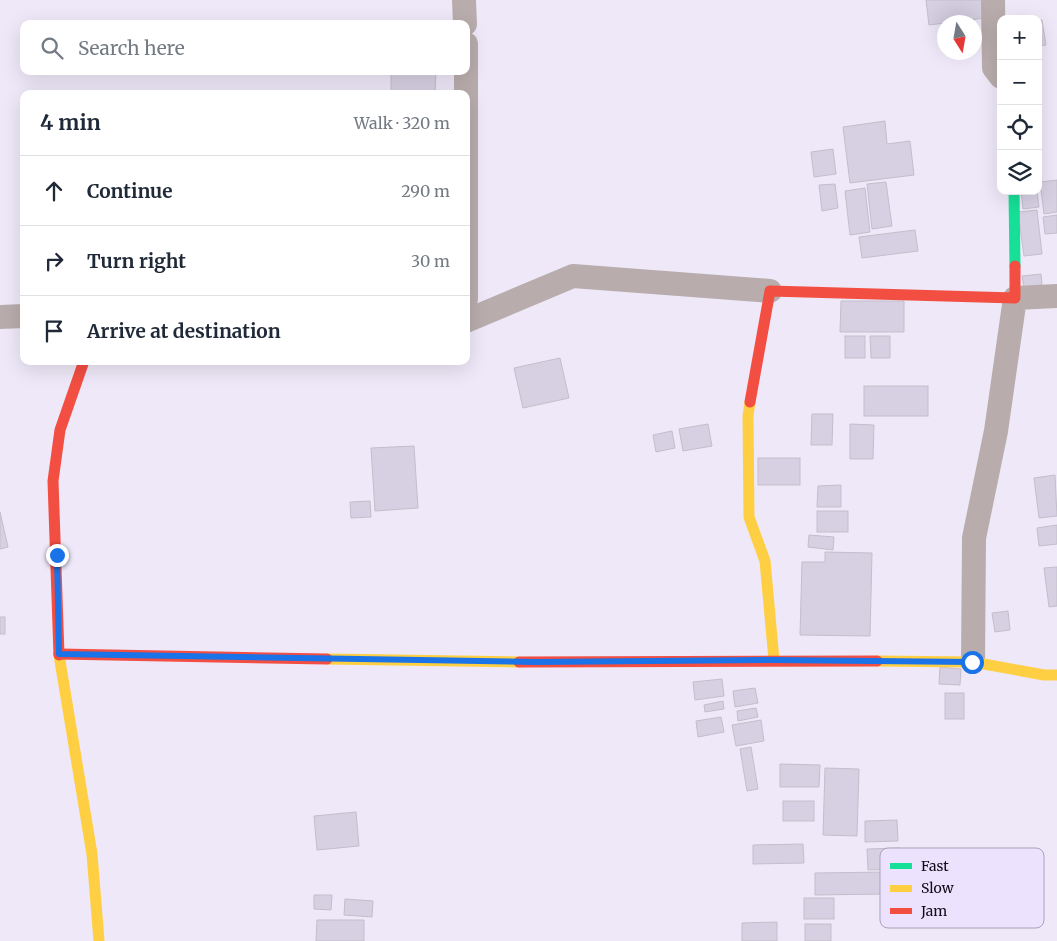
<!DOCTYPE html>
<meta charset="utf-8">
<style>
:root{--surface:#fff;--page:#f6f6f7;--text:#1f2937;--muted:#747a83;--line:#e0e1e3}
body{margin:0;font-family:Merriweather,serif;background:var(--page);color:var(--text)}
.controls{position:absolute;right:15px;top:15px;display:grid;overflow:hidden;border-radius:10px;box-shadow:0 5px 20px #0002}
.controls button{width:45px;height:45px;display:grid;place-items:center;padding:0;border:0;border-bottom:1px solid var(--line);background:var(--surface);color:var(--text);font:25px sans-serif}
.compass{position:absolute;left:937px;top:15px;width:45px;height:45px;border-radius:50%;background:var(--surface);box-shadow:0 5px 20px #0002;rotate:169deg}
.stop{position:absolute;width:15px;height:15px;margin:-11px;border:4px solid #1a73e8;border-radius:50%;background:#fff}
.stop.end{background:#1a73e8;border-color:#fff;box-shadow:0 1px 5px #0008}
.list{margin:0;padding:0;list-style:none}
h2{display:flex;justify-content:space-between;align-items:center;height:65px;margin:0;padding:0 20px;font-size:21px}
h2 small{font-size:16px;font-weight:400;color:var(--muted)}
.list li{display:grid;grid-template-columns:32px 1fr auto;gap:15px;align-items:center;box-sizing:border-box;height:70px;padding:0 20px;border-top:1px solid var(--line)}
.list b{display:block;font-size:19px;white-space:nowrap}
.list em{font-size:16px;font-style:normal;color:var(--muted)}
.icon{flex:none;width:28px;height:28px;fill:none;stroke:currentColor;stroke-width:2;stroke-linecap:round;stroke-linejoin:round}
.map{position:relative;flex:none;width:1057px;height:941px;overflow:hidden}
.search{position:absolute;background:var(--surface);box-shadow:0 5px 20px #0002;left:20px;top:20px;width:450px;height:55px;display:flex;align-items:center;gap:12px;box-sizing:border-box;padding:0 18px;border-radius:10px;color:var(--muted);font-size:19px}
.panel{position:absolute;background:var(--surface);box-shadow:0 5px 20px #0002;left:20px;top:90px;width:450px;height:275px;border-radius:10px}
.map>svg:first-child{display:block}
.building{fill:#d7d0e3;stroke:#c3becb}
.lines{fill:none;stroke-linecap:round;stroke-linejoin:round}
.street{stroke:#b8adac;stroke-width:24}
.fast{stroke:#16e098;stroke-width:11}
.slow{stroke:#ffcf43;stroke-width:11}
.jam{stroke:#f24e42;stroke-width:11}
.route{stroke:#1a73e8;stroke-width:6}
.key{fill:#ece2fe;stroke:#aaa2b8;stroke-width:1}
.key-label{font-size:14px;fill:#100d16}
</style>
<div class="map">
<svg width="1057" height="941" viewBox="0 0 1057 941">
<rect width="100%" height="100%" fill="#eee8f8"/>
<g class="building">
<polygon points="926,0 983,0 985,18 929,25"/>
<polygon points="1042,20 1046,45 1038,46 1038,21"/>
<polygon points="391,71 436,71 435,94 391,94"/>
<polygon points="885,121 887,144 910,141 914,175 850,183 843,127"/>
<polygon points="833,149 836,174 814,177 811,152"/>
<polygon points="1057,180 1057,212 1044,214 1040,182"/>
<polygon points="886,182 892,226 872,229 867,184"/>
<polygon points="835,184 838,208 822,211 819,185"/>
<polygon points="865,188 870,232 850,235 845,191"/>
<polygon points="1021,191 1037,191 1039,207 1023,209"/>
<polygon points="1037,210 1042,254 1024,256 1018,212"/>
<polygon points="1057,215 1057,233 1045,234 1043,217"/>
<polygon points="915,230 918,251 862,258 859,237"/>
<polygon points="1041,274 1042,285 1024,287 1022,276"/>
<polygon points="841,301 904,301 904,332 840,332"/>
<rect x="845" y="336" width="20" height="22"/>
<polygon points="870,336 890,336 890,358 871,358"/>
<polygon points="560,358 569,398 523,408 514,368"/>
<rect x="864" y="386" width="64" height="30"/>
<polygon points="812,414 833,414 832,445 811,445"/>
<polygon points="708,424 712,446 683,451 679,429"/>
<polygon points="850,424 874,425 873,459 850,459"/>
<polygon points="672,431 675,448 656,452 653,435"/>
<polygon points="414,446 418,508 375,511 371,448"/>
<rect x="758" y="458" width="42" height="27"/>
<polygon points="1055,475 1057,516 1039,518 1034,478"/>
<polygon points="841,485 841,507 817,507 818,486"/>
<polygon points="370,501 371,517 351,518 350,502"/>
<rect x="817" y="511" width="31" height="21"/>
<polygon points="0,512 8,547 0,549"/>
<polygon points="1057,525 1057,544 1039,546 1037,528"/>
<polygon points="809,535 834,537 833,550 808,547"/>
<polygon points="825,552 872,553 870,636 800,635 802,562 825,562"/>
<polygon points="1057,567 1057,606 1049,607 1044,568"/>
<polygon points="1008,611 1010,630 995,632 992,613"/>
<rect x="0" y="617" width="5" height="17"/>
<polygon points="940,667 961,669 960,685 939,684"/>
<polygon points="722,679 724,696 695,700 693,682"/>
<polygon points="755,688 758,703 735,707 733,691"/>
<rect x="945" y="693" width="19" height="26"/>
<polygon points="723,701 724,709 705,712 704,705"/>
<polygon points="756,708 758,717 738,721 737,711"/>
<polygon points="721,717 724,732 698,737 696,721"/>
<polygon points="761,720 764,741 736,746 732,725"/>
<polygon points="751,747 758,789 747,791 740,749"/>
<polygon points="780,764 820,765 819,787 780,787"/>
<polygon points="825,768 859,769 857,836 823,835"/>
<rect x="783" y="801" width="31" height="20"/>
<polygon points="356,812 359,846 317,850 314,816"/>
<polygon points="897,820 898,841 865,842 865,821"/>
<polygon points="803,844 804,863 753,864 753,845"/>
<polygon points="900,848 900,869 868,870 867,849"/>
<polygon points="886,872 886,894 815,895 815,873"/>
<polygon points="314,895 332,895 331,910 314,909"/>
<rect x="804" y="898" width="30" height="21"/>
<polygon points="345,899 373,901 372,917 344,915"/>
<polygon points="317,920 364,920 364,941 316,941"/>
<polygon points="777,922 777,941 742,941 742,923"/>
<rect x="805" y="924" width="26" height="17"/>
</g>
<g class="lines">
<g class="street">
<polyline points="464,0 465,24"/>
<polyline points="993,0 994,68 1001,77"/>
<polyline points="466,44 466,299"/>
<polyline points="0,317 24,316"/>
<polyline points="466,321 573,276 770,291"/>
<polyline points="973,662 974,538 996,431 1015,298 1057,296"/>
</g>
<polyline class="fast" points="1014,191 1015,266"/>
<g class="slow">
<polyline points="750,402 748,416 749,517 765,561 774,660"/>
<polyline points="59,655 92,854 99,941"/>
<polyline points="327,659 519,662"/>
<polyline points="877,661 973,662 1044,675 1057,675"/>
</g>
<g class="jam">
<polyline points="750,402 770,291 1015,298 1015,266"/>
<polyline points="59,654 327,659"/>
<polyline points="59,655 53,481 60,430 84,361"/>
<polyline points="519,662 877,661"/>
</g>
</g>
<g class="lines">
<polyline class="route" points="57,555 59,654 536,662 774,660 972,662"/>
</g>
<rect x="880" y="848" width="164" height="80" rx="8" class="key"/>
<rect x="890" y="863" width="22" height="6" fill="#16e098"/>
<rect x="890" y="885" width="22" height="7" fill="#ffcf43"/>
<rect x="890" y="908" width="22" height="6" fill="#f24e42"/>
<g class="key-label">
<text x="921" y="871">Fast</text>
<text x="921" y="893">Slow</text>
<text x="921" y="916">Jam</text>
</g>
</svg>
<div class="controls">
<button>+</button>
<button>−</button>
<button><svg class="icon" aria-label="locate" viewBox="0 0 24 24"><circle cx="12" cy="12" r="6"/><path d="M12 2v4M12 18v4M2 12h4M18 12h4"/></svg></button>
<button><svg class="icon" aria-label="layers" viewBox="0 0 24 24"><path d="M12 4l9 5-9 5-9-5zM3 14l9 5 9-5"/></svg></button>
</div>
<svg class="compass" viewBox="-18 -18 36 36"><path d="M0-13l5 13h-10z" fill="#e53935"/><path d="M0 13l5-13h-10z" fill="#747a83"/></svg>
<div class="stop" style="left:972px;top:662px"></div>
<div class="stop end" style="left:57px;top:555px"></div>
<div class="search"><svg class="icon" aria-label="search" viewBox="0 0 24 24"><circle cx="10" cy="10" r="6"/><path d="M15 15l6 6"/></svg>Search here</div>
<section class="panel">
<h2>4 min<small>Walk · 320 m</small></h2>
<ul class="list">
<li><svg class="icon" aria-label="ahead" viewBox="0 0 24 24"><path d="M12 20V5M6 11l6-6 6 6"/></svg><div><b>Continue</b></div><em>290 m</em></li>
<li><svg class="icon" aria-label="right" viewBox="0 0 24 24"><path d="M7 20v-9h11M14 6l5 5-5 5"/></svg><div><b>Turn right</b></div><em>30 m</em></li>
<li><svg class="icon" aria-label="arrive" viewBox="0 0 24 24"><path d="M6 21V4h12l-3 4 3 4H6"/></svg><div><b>Arrive at destination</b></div></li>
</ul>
</section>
</div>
